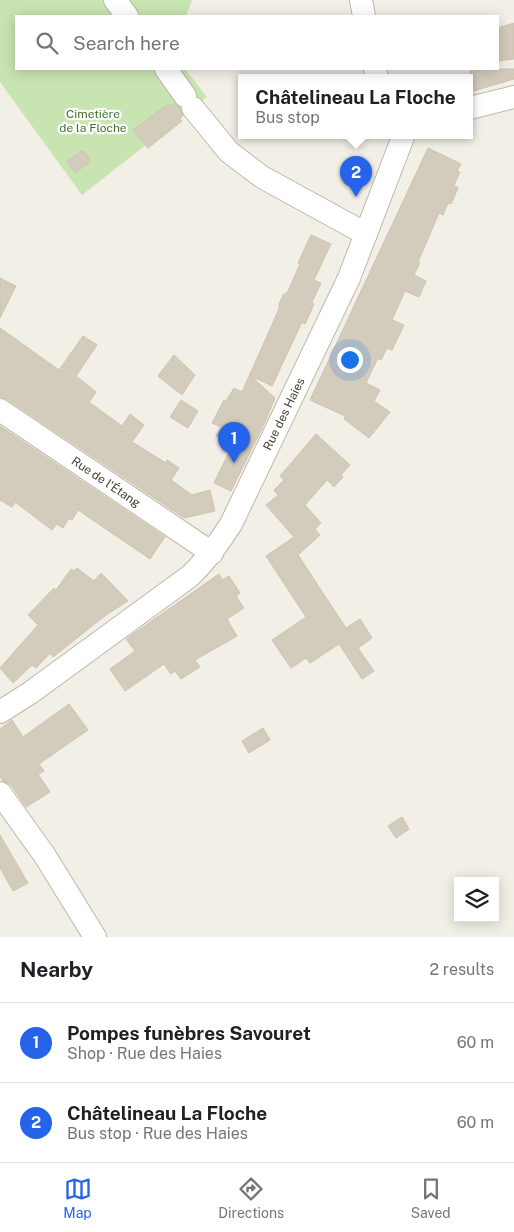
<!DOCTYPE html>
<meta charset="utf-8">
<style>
:root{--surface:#fff;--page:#f6f6f6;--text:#202124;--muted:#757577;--line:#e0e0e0;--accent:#2563eb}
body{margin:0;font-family:"Public Sans",sans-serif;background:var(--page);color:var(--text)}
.controls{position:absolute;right:15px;bottom:15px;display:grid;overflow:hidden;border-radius:0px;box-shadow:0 2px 12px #0003}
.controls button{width:45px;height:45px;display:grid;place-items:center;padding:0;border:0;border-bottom:1px solid var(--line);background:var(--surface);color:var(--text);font:25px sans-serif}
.you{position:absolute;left:349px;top:359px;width:18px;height:18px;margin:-12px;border:4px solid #fff;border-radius:50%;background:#1a73e8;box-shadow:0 0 0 8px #1a73e833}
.badge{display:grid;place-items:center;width:32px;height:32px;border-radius:50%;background:var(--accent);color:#fff;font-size:16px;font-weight:700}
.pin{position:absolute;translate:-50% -41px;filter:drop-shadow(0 1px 2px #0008)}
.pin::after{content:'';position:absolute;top:26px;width:18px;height:15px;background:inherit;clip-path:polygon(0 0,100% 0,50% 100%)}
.popup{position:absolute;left:238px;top:74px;width:235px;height:65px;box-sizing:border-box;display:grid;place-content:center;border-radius:0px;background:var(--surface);filter:drop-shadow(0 1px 4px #0005);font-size:16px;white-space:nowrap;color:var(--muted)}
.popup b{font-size:19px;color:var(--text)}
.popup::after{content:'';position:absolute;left:50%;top:100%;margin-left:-10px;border:10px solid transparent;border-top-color:var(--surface)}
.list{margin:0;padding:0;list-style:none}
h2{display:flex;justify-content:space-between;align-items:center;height:65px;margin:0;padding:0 20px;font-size:21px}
h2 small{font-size:16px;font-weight:400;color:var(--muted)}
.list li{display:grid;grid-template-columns:32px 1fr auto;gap:15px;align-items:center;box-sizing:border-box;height:80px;padding:0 20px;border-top:1px solid var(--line)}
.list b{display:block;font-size:19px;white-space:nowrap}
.list p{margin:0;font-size:16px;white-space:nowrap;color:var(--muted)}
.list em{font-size:16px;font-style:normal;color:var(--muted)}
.icon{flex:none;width:28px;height:28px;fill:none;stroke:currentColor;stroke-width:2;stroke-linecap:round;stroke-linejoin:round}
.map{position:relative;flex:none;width:514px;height:937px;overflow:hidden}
.search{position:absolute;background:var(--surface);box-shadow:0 2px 12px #0003;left:15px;right:15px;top:15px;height:55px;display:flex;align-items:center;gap:12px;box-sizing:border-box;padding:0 18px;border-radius:0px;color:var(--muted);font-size:19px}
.sheet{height:225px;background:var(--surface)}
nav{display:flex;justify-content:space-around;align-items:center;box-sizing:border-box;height:70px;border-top:1px solid var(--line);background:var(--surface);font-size:14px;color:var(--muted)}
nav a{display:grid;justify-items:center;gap:2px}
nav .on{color:var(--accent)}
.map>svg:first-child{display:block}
.green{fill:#c8e4b0}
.building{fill:#d3ccbc;stroke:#cdc4af}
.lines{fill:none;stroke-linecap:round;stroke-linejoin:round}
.minor-casing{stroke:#bdb8a9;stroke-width:24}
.minor{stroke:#fff;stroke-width:22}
.labels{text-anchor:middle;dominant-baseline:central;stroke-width:4.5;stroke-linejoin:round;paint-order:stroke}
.park-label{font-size:12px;fill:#40722c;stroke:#fff}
.street-label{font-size:12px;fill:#444035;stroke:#fff}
</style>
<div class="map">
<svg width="514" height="937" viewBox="0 0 514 937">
<rect width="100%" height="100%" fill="#f2efe6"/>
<polygon class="green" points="0,0 192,0 186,16 16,16 16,69 185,69 207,97 82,195 0,82"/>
<g class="building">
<polygon points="514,23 514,59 498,61 498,28"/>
<polygon points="470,69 514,69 514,79 470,92"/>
<polygon points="168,104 171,106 174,104 180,108 183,116 179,118 182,121 148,148 133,130"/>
<polygon points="428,148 461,164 457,171 460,172 454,185 458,188 451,204 448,203 443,215 439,213 418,262 420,263 414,275 426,281 419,297 405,291 392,320 404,325 392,350 387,348 381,360 378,358 366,383 380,390 374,401 390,412 369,438 344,419 345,416 310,400"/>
<polygon points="83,150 91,161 75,173 67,161"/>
<polygon points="311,235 331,244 314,280 321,283 312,302 314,304 305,324 302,322 272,386 251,376 275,398 265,422 231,491 214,483 233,444 216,436 221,427 212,423 224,400 226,401 234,388 242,392 279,309 279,304 283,295 287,293 300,264 298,263"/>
<polygon points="0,278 16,286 0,318"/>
<polygon points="0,328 59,370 83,336 97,345 76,376 96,392 89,402 122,426 130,414 144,425 132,442 166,463 167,460 179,468 171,480 192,495 210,490 215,511 184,518 7,399 0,397"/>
<polygon points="174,355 195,375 182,395 158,376"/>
<polygon points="181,400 198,411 188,428 170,417"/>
<polygon points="0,426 165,537 150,559 78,510 72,520 69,518 63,528 57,524 52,530 15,502 12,507 0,500"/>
<polygon points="316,434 350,465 341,475 343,477 334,487 327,480 305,505 321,523 315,529 320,535 298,555 346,628 360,619 372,638 358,648 374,671 362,679 339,644 310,663 306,658 291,668 272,640 306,617 266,556 294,537 266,505 278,495 274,490 284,480 280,476"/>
<polygon points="77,568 94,581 101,573 128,601 106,615 53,657 50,653 36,668 32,665 13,683 0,668 38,625 28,615 54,588 56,590 71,569 74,571"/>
<polygon points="219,574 222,580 229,576 240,593 236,596 244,608 227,619 237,636 195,660 200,667 181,679 175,671 171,674 164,664 125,691 110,669 135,651 126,639"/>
<polygon points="69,704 88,730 39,764 44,771 38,774 50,792 26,807 11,785 2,780 0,776 0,729 12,720 23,737"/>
<polygon points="263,728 270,740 249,753 242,741"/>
<polygon points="402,817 409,829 396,838 388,826"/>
<polygon points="0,835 28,883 13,891 0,868"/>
</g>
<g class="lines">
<defs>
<g id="minor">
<polyline points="115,0 127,16"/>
<polyline points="361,0 364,16"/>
<polyline points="166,69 185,96"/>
<polyline points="375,69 377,78"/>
<polyline points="193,108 229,152 262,177 366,234"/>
<polyline points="470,108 514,97"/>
<polyline points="0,410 212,553"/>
<path d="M0 712 30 693 190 576C207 560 219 543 231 524L349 278 403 137"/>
<polyline points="0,793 45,856 95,937"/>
</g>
</defs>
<use href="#minor" class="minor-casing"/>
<use href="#minor" class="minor"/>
</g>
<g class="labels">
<g class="park-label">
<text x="93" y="114">Cimetière<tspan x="93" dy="14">de la Floche</tspan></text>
</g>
<g class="street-label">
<text transform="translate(284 414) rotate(-64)">Rue des Haies</text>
<text transform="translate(106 482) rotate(34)">Rue de l'Étang</text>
</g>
</g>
</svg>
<div class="controls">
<button><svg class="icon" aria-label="layers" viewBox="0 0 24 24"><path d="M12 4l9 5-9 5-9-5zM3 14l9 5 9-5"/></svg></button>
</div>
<div class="you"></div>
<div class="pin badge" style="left:234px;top:463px">1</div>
<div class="pin badge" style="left:356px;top:197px">2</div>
<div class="popup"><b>Châtelineau La Floche</b>Bus stop</div>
<div class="search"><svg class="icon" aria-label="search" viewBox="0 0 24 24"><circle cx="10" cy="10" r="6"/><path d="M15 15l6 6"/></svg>Search here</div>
</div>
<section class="sheet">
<h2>Nearby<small>2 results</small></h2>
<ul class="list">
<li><span class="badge">1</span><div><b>Pompes funèbres Savouret</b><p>Shop · Rue des Haies</p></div><em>60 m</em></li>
<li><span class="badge">2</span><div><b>Châtelineau La Floche</b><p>Bus stop · Rue des Haies</p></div><em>60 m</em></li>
</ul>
</section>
<nav>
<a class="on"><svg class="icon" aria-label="map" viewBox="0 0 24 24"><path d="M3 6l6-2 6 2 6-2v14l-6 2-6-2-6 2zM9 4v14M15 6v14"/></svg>Map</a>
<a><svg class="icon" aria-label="directions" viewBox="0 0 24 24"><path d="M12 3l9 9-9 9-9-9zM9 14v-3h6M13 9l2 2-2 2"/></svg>Directions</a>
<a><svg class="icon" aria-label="saved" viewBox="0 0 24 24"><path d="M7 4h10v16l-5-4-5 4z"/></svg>Saved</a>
</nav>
